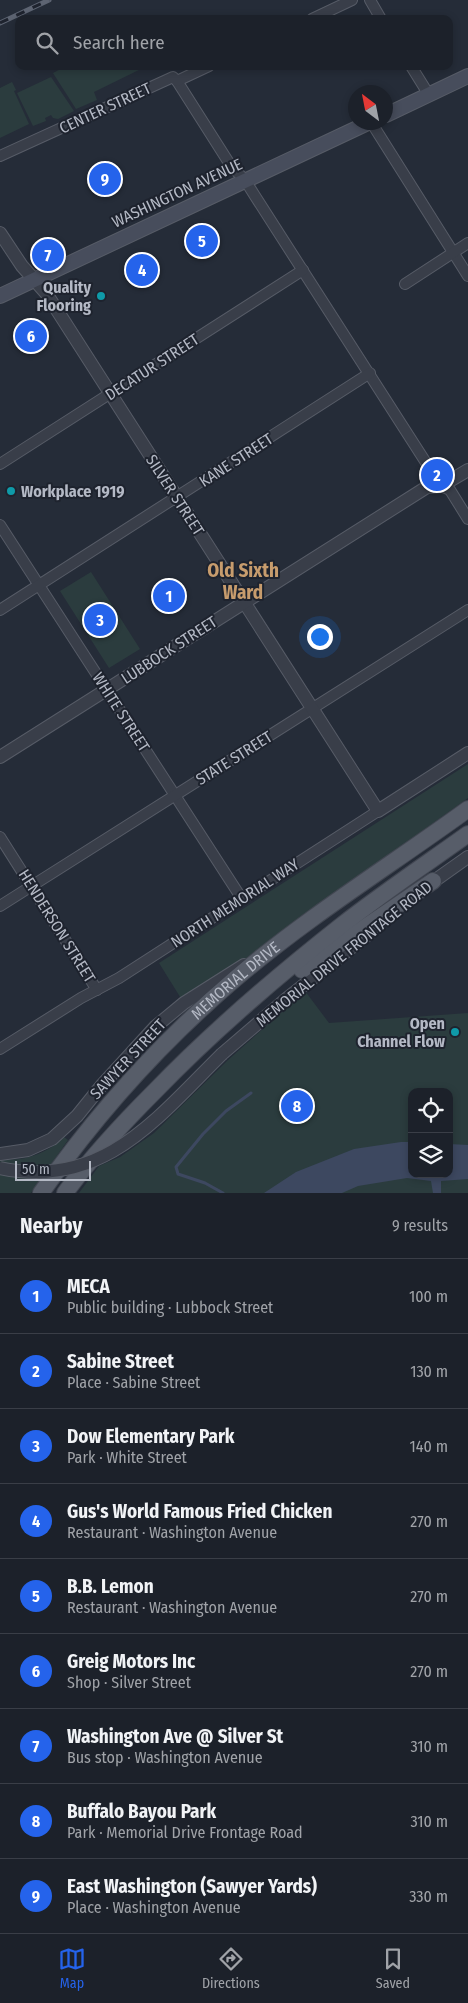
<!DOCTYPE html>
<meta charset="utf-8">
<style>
:root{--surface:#1c212a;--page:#252932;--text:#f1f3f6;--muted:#a0a3a8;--line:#3a3e47;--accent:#2563eb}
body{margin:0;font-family:"Fira Sans Condensed",sans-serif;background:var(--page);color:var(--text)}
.controls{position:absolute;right:15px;bottom:15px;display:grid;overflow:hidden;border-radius:10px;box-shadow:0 2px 8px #0003}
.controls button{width:45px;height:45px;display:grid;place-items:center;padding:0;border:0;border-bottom:1px solid var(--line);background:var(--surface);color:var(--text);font:25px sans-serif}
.compass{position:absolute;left:348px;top:85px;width:45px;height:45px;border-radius:50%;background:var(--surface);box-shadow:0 2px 8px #0003;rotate:328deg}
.scale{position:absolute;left:15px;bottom:12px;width:76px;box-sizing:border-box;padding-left:5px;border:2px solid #b4b9c5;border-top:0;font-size:14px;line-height:18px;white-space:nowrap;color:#b4b9c5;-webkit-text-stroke:4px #1e232e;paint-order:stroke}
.you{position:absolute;left:319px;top:636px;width:18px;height:18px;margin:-12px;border:4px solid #fff;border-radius:50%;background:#1a73e8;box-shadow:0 0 0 8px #1a73e833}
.badge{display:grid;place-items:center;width:32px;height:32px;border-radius:50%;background:var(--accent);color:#fff;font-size:16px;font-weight:700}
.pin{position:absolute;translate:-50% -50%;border:2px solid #fff;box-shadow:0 1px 5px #0006}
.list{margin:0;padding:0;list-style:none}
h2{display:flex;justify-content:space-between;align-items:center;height:65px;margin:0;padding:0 20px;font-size:21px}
h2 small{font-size:16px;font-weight:400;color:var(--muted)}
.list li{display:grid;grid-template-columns:32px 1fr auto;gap:15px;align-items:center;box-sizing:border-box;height:75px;padding:0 20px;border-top:1px solid var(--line)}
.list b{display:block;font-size:19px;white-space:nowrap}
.list p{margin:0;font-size:16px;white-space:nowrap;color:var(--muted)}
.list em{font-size:16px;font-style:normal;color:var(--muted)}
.icon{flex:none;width:28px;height:28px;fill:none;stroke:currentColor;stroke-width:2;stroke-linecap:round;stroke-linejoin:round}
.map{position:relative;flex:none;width:468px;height:1193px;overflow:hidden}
.search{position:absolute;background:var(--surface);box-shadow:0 2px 8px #0003;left:15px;right:15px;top:15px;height:55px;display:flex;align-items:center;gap:12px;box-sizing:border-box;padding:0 18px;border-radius:10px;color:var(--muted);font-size:19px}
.sheet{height:740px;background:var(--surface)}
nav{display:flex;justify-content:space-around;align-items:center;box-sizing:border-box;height:70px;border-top:1px solid var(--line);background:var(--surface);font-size:14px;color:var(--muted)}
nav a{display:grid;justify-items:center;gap:2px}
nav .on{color:var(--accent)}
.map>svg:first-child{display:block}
.green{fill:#2b3c3e;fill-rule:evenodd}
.water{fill:#3d4860}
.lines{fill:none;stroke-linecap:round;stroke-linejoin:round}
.stream{stroke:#3d4860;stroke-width:3}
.minor-casing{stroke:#575c67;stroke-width:12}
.tertiary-casing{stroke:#575c67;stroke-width:14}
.secondary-casing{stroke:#575c67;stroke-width:16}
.primary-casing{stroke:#424752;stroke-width:18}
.minor{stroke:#393e49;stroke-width:10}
.tertiary{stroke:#393e49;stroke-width:12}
.secondary{stroke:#474d5c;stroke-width:14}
.primary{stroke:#575d69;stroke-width:16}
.rail-casing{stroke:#5d6472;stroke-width:5}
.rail{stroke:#1e232e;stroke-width:3;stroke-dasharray:9;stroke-linecap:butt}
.tertiary-bridge-casing{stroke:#575c67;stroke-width:14;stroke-linecap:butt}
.tertiary-bridge{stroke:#393e49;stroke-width:12}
.culture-dot{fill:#0f9aa8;stroke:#1e232e;stroke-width:2}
.labels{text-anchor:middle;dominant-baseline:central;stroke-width:4;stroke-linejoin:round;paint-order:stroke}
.street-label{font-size:16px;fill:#b4b9c5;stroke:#1e232e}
.poi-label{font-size:16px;font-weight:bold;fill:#b4b9c5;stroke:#1e232e;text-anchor:end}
.quarter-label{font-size:19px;font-weight:bold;fill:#c79c6d;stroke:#1e232e}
</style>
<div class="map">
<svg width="468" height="1193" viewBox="0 0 468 1193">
<rect width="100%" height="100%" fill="#252c38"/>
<g class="green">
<polygon points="66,66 147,66 94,92 97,100 76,109 53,73"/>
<polygon points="51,77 74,111 58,119 53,118 51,115 45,118 46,121 33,126 17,93"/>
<polygon points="12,82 16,90 14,91 29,124 0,138 0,88"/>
<polygon points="91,572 140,649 109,668 60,591"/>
<polygon points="468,764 468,798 245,959 182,1000 159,963"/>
<path d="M305 991 329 1023 468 1013V1193H79L99 1166 120 1157 154 1133 228 1060ZM412 1092H449V1174H412Z"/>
<path d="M64 1137 68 1140 31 1193H0V1159C23 1162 47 1154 64 1137Z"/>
</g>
<polygon class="water" points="401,1142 412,1142 412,1174 449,1174 449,1144 468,1145 468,1179 441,1181 441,1193 433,1193 431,1181 407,1178 358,1186 342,1193 264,1193 296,1172 354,1149"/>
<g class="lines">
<polyline class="stream" points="223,1193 205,1183 178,1174 176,1167 203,1134 226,1111 251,1093"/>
<defs>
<g id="minor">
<polyline points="370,0 381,19"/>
<polyline points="312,19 352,0"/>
<polyline points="411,66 429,95"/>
<polyline points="177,81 231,166 245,180 255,196 441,486 450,490 468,519"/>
<polyline points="371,122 468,276"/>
<polyline points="0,156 173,77 177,81 209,66"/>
<polyline points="405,284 468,243"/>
<polyline points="0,464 303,270"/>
<polyline points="0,525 242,899"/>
<polyline points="0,610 370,373"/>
<polyline points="0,837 97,990"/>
<polyline points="0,906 468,610"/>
<polyline points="0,1049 81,998 119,978 378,811"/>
</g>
<g id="tertiary">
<polyline points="0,233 22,266 46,293 378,811 468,753"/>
<polyline points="0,757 427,487 441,486 468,470"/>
<polyline points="427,886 468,857"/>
<polyline points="222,1054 285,1000 371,932"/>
<polyline points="0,1154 28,1150 52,1139 77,1116 102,1085 155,1027 184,1003 244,965"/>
</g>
<g id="secondary">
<polyline points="386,115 468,76"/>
<polyline points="0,296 370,122"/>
</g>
<g id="primary">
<polyline points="302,970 433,881"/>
<path id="s1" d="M41 1193C97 1113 162 1041 236 978 309 916 391 865 468 809"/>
<path d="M65 1193C92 1156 123 1123 155 1091 213 1031 276 977 342 925 383 893 426 864 468 834"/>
</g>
</defs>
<use href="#minor" class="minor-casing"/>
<use href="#tertiary" class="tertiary-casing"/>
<use href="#secondary" class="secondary-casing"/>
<use href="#primary" class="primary-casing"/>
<use href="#minor" class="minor"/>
<use href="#tertiary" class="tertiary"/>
<use href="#secondary" class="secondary"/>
<use href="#primary" class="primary"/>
<defs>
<polyline id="rail" points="0,23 49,0"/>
</defs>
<use href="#rail" class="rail-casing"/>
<use href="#rail" class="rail"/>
<defs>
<path id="tertiary-bridge" d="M0 1168C103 1190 157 1118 222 1054"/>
</defs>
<use href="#tertiary-bridge" class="tertiary-bridge-casing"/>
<use href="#tertiary-bridge" class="tertiary-bridge"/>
</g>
<g class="culture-dot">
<circle cx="101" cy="296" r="5"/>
<circle cx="11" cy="491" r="5"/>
<circle cx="455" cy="1032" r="5"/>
</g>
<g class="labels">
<g class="street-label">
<text transform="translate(105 108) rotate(-25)">CENTER STREET</text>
<text transform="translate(177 193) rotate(-25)">WASHINGTON AVENUE</text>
<text transform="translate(152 367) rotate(-33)">DECATUR STREET</text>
<text transform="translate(236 460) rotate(-33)">KANE STREET</text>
<text transform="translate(175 495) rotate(57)">SILVER STREET</text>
<text transform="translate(169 650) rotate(-33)">LUBBOCK STREET</text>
<text transform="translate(121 712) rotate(57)">WHITE STREET</text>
<text transform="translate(234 758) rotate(-32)">STATE STREET</text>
<text transform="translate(235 903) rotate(-33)">NORTH MEMORIAL WAY</text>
<text transform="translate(57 926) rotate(58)">HENDERSON STREET</text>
<text transform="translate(344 954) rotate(-39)">MEMORIAL DRIVE FRONTAGE ROAD</text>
<text stroke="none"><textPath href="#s1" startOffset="289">MEMORIAL DRIVE</textPath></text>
<text transform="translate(128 1059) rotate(-47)">SAWYER STREET</text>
</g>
<g class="poi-label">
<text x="91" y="287">Quality<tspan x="91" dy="18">Flooring</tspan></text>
<text x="21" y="491" text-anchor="start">Workplace 1919</text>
<text x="445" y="1023">Open<tspan x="445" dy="18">Channel Flow</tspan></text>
</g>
<g class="quarter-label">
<text x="243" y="570">Old Sixth<tspan x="243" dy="22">Ward</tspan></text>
</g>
</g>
</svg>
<div class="controls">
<button><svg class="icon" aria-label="locate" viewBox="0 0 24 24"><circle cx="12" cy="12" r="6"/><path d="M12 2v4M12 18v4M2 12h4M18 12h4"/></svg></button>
<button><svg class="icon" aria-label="layers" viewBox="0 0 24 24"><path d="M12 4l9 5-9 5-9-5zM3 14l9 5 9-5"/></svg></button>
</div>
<svg class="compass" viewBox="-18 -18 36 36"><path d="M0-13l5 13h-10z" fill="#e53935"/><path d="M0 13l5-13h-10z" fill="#a0a3a8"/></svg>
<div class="scale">50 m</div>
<div class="you"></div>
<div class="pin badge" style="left:169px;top:596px">1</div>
<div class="pin badge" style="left:437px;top:475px">2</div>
<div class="pin badge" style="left:100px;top:620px">3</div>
<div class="pin badge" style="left:142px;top:270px">4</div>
<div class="pin badge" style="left:202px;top:241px">5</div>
<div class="pin badge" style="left:31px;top:336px">6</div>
<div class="pin badge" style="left:48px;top:255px">7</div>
<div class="pin badge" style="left:297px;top:1106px">8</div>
<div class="pin badge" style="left:105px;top:179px">9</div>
<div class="search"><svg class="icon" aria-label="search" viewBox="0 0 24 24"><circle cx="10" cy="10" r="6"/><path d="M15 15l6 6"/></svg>Search here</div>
</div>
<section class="sheet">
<h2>Nearby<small>9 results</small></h2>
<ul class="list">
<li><span class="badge">1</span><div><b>MECA</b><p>Public building · Lubbock Street</p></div><em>100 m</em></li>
<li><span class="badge">2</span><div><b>Sabine Street</b><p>Place · Sabine Street</p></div><em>130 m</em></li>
<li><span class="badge">3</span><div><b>Dow Elementary Park</b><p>Park · White Street</p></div><em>140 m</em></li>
<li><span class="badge">4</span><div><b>Gus's World Famous Fried Chicken</b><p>Restaurant · Washington Avenue</p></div><em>270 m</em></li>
<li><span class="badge">5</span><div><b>B.B. Lemon</b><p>Restaurant · Washington Avenue</p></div><em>270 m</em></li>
<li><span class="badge">6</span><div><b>Greig Motors Inc</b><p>Shop · Silver Street</p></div><em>270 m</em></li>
<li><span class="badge">7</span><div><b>Washington Ave @ Silver St</b><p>Bus stop · Washington Avenue</p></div><em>310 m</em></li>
<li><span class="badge">8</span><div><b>Buffalo Bayou Park</b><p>Park · Memorial Drive Frontage Road</p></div><em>310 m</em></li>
<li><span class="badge">9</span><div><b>East Washington (Sawyer Yards)</b><p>Place · Washington Avenue</p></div><em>330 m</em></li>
</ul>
</section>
<nav>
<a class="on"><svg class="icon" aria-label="map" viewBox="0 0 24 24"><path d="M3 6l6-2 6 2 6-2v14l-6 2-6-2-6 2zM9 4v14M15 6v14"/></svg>Map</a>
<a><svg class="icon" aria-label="directions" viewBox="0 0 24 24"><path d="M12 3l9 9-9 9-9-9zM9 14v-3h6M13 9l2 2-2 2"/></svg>Directions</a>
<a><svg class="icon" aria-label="saved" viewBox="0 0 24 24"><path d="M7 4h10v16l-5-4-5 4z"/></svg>Saved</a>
</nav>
